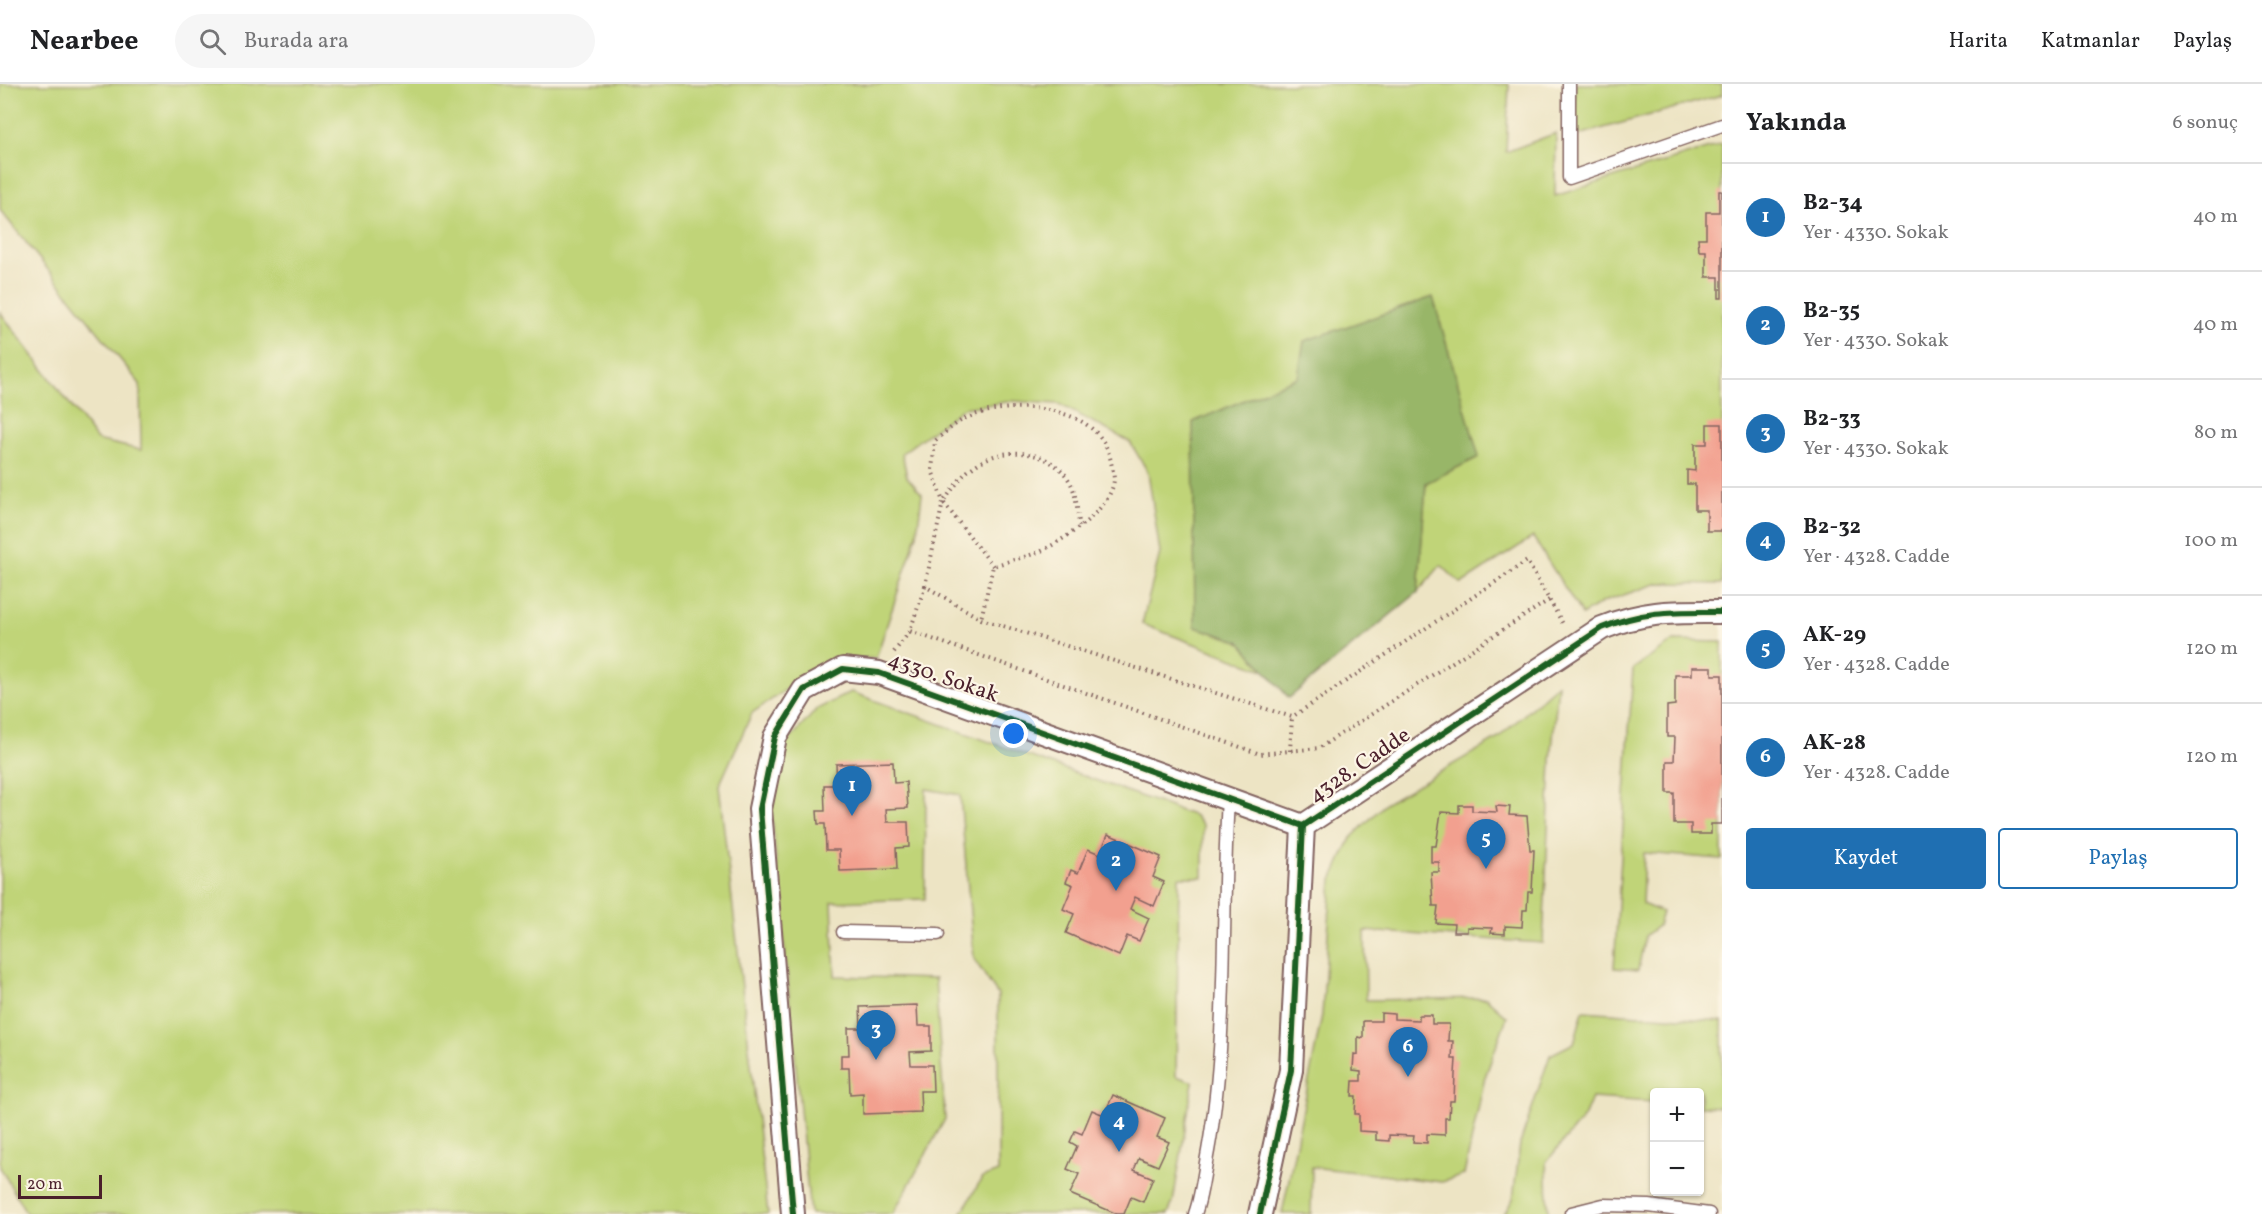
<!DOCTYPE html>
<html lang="tr">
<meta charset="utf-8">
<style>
:root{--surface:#fff;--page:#f6f6f6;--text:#202124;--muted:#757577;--line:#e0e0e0;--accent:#1f6fb2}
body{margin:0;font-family:Vollkorn,serif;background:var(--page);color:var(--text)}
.controls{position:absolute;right:18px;bottom:18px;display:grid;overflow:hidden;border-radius:6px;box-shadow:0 2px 4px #0004}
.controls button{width:54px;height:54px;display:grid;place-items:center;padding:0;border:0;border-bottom:2px solid var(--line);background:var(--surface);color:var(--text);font:30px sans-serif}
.scale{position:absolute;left:18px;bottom:15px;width:84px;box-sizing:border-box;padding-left:6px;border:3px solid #4a1f2b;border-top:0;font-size:16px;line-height:21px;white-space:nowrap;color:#4a1f2b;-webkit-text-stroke:4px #fcf5e5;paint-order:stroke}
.you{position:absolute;left:1014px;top:650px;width:21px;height:21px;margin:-15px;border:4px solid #fff;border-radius:50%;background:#1a73e8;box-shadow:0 0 0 9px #1a73e833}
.badge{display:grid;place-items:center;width:39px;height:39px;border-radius:50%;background:var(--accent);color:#fff;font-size:20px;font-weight:700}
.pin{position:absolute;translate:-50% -50px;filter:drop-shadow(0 2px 3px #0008)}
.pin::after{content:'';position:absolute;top:32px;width:21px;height:18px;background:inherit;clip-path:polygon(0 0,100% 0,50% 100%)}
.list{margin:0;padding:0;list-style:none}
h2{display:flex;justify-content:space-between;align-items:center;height:78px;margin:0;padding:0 24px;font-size:26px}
h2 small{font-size:20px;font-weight:400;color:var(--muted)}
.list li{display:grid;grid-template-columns:39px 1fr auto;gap:18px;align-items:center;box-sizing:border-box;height:108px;padding:0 24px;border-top:2px solid var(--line)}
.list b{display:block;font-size:22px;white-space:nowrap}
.list p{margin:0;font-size:20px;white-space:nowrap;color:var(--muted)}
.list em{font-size:20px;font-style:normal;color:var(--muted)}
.actions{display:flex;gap:12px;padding:18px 24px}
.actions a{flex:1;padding:14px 0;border:2px solid var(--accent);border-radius:6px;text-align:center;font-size:21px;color:var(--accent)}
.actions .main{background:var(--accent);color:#fff}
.icon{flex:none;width:33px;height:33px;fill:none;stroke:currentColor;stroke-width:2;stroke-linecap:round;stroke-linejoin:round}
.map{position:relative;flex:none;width:1722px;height:1130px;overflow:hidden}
header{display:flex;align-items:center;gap:36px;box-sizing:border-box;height:84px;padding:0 30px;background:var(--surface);border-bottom:2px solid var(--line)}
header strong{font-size:28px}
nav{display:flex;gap:33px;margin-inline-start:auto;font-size:21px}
.search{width:420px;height:54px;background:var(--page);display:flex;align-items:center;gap:15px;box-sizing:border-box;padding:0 21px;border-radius:33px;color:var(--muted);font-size:22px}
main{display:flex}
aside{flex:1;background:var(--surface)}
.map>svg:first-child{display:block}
.green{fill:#c0d478;stroke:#857a52;stroke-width:1.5}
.forest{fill:#98b668;stroke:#716a4a;stroke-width:1.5}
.building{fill:#f2a08f}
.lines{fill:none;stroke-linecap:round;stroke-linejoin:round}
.lane-casing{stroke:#836461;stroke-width:15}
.street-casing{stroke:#836461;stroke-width:26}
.path{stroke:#836461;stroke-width:4;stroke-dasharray:1.5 4.5;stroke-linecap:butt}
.lane{stroke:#fff;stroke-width:12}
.street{stroke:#fff;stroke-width:22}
.cycleway-casing{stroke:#fcf5e5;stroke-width:10}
.cycleway{stroke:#1b5e20;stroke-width:6}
.labels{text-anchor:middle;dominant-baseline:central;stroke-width:4.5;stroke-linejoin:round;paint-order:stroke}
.street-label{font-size:22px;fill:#4a1f2b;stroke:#fcf5e5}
</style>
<header>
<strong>Nearbee</strong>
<div class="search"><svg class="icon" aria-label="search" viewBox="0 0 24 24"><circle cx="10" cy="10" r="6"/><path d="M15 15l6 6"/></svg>Burada ara</div>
<nav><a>Harita</a><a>Katmanlar</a><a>Paylaş</a></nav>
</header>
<main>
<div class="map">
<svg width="1722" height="1130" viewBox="0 0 1722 1130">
<rect width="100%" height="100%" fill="#fcf5e5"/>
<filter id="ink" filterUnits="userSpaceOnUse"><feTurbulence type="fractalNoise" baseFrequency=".0167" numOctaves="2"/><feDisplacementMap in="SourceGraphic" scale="12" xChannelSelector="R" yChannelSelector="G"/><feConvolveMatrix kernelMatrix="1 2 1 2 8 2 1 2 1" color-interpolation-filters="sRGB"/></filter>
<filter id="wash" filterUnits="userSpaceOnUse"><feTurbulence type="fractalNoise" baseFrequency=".008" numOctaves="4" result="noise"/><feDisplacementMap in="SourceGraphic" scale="24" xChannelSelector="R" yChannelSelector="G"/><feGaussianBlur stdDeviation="1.35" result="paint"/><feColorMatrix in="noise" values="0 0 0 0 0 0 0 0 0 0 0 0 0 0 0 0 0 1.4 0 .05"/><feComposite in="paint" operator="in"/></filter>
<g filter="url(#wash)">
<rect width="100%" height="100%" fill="#ede4c4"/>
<g class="green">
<polygon points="0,0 1509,0 1506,68 1556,49 1555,112 1722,60 1722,500 1659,499 1603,518 1582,531 1533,453 1461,500 1441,481 1418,508 1426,399 1298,293 1194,338 1195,543 1239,557 1266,587 1142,540 1160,469 1148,388 1130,358 1059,320 1013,317 963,324 902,369 907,393 922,410 917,450 876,574 828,577 752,629 719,702 768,1130 27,1130 0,1083 0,228 97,356 141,366 140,300 0,126"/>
<polygon points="1575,0 1722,0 1722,11 1575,52"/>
<polygon points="1674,557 1722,558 1722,775 1644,769 1642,820 1662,828 1658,842 1645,852 1638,886 1614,884 1633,585"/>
<polygon points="1558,600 1551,676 1543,859 1365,847 1366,916 1486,914 1507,933 1485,993 1464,1091 1442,1098 1312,1083 1311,1130 1282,1130 1322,931 1332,796 1351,754 1386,719 1497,655"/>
<polygon points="851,608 1195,732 1203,742 1203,793 1179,793 1176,992 1193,998 1173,1118 1168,1130 961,1130 982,1094 998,1088 998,911 974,875 960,711 926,705 925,815 832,818 835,892 935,895 945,1035 893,1130 810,1130 771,723 779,667 817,625"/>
<polygon points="1583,927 1722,937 1722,1023 1700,1022 1700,1008 1654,1008 1654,1018 1592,1014 1584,1033 1546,1078 1549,1130 1504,1130 1513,1115 1520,1060 1550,971 1574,959"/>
</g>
<polygon class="forest" points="1433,213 1479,373 1426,399 1418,508 1289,614 1239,557 1195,543 1193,338 1298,293 1304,257"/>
<g id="blocks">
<g class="building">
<polygon points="1719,107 1722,107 1722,214 1719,214 1719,193 1706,193 1706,167 1699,167 1698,154 1706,154 1706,128 1719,128"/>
<polygon points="1707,340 1722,340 1722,447 1707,447 1707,426 1695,426 1695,400 1687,400 1687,386 1695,387 1695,360 1707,360"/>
<polygon points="1692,583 1712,583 1712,591 1722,591 1722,740 1711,740 1711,750 1691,750 1691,740 1674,740 1674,709 1667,709 1667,677 1674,677 1675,653 1667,653 1667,622 1675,621 1675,591 1692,591"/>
<polygon points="893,678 894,699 906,698 908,724 886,725 887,738 908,738 909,763 896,764 897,785 840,787 839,766 826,766 825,740 818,740 817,727 825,727 824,701 837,701 836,680"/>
<polygon points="1459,721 1472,721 1472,727 1497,728 1496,722 1510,723 1509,731 1527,732 1530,766 1534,766 1532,808 1528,808 1527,826 1523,826 1522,843 1505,842 1505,850 1491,849 1492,844 1467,843 1467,848 1453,848 1454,840 1436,839 1438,822 1433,822 1431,788 1439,788 1439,778 1431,778 1431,762 1436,762 1441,728 1459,729"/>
<polygon points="1108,750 1161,773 1153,793 1164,798 1154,822 1135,813 1130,825 1149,834 1139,857 1127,852 1119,872 1066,849 1074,830 1063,825 1073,801 1066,798 1071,786 1078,789 1088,765 1100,770"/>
<polygon points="917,921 918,942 931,942 931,967 910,968 911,981 932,981 933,1007 920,1007 921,1028 863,1030 863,1009 850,1010 849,984 841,984 841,971 849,971 848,944 861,944 860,923"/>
<polygon points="1381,929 1394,930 1394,935 1419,936 1419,931 1432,931 1432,940 1449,940 1448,957 1453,957 1452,975 1456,975 1455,990 1454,1017 1450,1017 1449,1034 1445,1034 1445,1051 1427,1050 1427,1059 1413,1058 1414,1052 1389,1051 1389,1057 1376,1056 1376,1048 1359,1047 1359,1030 1355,1030 1356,1012 1352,1012 1353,997 1361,997 1361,987 1353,986 1354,970 1358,971 1358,953 1363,954 1363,937 1381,937"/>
<polygon points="1113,1011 1165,1034 1157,1053 1169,1058 1158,1082 1139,1074 1134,1086 1153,1094 1143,1118 1131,1113 1124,1130 1117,1130 1070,1110 1079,1090 1067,1085 1077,1062 1070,1058 1075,1047 1082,1050 1092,1026 1104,1031"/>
</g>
</g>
</g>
<g filter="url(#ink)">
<use href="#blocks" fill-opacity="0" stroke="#836461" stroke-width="1.5"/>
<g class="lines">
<defs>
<g id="lane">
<polyline points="1569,0 1569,94 1722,41"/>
<polyline points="843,848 938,850"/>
<polyline points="1571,1129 1603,1121 1649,1122 1709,1130"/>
<path d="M1195 1130C1202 1110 1204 1088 1208 1067 1229 951 1221 832 1228 715"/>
</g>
<g id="street">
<polyline points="793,1130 760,725 775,653 804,606 843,585 879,589 1303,742"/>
<path d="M1260 1130 1291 986 1303 742 1602 544C1646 526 1676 528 1722 528"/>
</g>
</defs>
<use href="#lane" class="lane-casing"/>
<use href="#street" class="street-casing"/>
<g class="path">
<path d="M993 482 943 418C952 407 961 391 973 383 1002 360 1052 365 1070 398 1077 410 1077 430 1080 444"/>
<path d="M925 502 943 418 932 386 935 357C942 351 949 345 956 340 972 329 994 325 1013 324 1051 322 1103 333 1111 378 1112 383 1114 391 1114 396 1111 424 1072 450 1049 463 1033 472 1011 476 993 482L981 535"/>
<polyline points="1549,516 1319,664 1260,670 910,547 925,502 981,535 1292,633 1527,477 1563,540"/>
<polyline points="894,568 910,547"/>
<polyline points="1290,667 1292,633"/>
</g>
<use href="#lane" class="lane"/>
<use href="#street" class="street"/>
<defs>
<g id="cycleway">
<polyline points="793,1130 760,725 775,653 804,606 843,585 879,589 1303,742"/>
<path d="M1260 1130 1291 986 1303 742 1602 544C1646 526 1676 528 1722 528"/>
</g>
</defs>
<use href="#cycleway" class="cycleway-casing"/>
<use href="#cycleway" class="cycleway"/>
</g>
</g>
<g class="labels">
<g class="street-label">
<text transform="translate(943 594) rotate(19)">4330. Sokak</text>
<text transform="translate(1360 682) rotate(-34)">4328. Cadde</text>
</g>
</g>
</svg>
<div class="controls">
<button>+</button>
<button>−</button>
</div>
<div class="scale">20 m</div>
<div class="you"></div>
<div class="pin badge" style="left:852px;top:732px">1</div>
<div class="pin badge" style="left:1116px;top:807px">2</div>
<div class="pin badge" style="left:876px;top:976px">3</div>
<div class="pin badge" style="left:1119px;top:1068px">4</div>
<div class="pin badge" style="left:1486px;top:785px">5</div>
<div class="pin badge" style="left:1408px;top:993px">6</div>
</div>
<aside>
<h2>Yakında<small>6 sonuç</small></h2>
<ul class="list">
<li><span class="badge">1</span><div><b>B2-34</b><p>Yer · 4330. Sokak</p></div><em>40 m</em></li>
<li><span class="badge">2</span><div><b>B2-35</b><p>Yer · 4330. Sokak</p></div><em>40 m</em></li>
<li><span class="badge">3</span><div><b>B2-33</b><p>Yer · 4330. Sokak</p></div><em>80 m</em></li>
<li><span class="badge">4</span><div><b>B2-32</b><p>Yer · 4328. Cadde</p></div><em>100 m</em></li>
<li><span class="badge">5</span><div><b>AK-29</b><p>Yer · 4328. Cadde</p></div><em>120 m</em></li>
<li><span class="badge">6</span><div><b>AK-28</b><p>Yer · 4328. Cadde</p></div><em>120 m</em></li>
</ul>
<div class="actions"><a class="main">Kaydet</a><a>Paylaş</a></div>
</aside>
</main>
